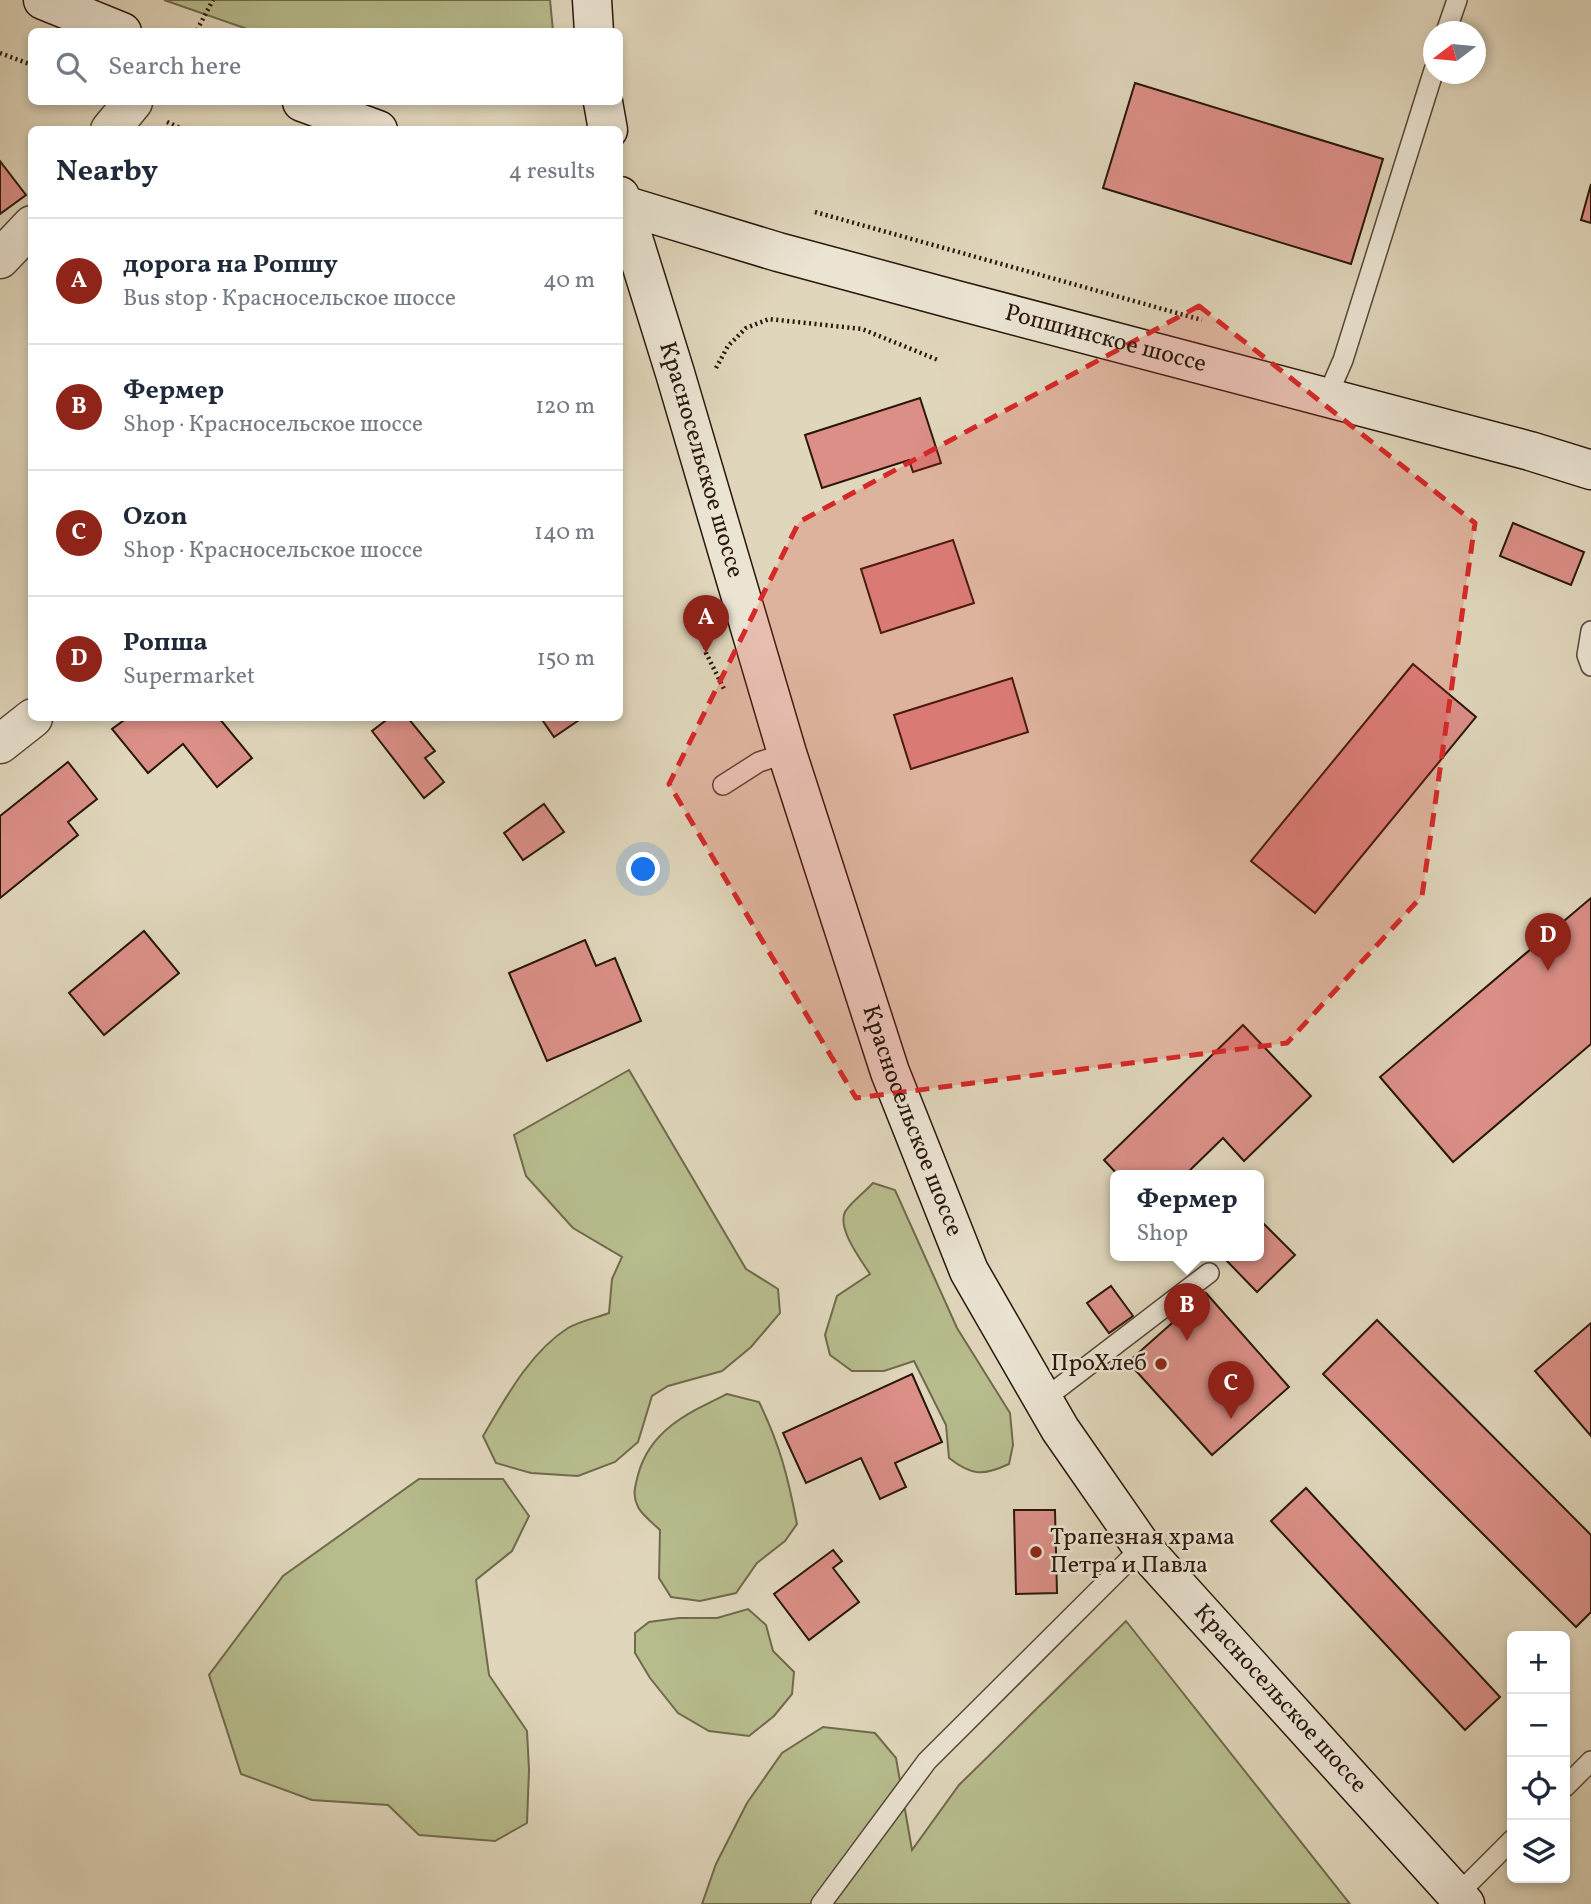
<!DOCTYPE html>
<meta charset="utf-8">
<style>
:root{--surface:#fff;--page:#f2f2f3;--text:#1f2937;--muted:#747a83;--line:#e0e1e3;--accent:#8f2418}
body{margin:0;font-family:Vollkorn,serif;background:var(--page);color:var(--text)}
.controls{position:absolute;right:21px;bottom:21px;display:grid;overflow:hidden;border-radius:10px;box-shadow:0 4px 10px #0003}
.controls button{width:63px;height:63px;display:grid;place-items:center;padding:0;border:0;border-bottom:2px solid var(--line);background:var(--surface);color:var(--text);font:35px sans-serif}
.compass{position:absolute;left:1423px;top:21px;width:63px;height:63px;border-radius:50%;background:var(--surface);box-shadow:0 4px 10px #0003;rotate:254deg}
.you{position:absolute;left:644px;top:870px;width:24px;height:24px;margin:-18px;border:5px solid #fff;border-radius:50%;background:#1a73e8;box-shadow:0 0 0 10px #1a73e833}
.badge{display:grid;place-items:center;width:46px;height:46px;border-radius:50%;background:var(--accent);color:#fff;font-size:23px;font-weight:700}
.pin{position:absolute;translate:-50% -58px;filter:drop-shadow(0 2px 4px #0008)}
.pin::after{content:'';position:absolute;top:37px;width:24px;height:21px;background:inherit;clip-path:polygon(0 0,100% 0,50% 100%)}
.popup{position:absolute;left:1110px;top:1170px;width:154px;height:91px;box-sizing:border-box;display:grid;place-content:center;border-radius:10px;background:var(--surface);filter:drop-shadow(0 2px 5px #0005);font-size:23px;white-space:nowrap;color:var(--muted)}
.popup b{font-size:26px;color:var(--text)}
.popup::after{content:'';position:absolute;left:50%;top:100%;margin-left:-14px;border:14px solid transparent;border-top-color:var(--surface)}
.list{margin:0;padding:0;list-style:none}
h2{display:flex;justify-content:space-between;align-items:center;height:91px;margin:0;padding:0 28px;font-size:30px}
h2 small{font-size:23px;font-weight:400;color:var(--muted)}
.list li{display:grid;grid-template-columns:46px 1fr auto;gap:21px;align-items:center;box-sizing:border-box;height:126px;padding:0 28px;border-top:2px solid var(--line)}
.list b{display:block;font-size:26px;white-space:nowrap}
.list p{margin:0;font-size:23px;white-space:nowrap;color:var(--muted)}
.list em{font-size:23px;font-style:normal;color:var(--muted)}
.icon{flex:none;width:38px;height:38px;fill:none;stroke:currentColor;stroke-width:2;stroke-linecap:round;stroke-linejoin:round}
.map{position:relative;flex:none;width:1591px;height:1904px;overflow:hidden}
.search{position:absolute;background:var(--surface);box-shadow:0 4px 10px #0003;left:28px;top:28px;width:595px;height:77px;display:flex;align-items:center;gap:18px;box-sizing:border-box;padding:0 24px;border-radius:10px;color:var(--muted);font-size:26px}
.panel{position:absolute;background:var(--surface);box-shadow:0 4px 10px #0003;left:28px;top:126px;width:595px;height:595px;border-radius:10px}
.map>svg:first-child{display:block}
.green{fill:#b7bc8d;stroke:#706a4c;stroke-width:2}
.building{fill:#db8f87;stroke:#29170c;stroke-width:2}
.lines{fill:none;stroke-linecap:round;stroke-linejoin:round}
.lane-casing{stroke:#574738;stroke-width:22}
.street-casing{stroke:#574738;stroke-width:41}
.secondary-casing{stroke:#29170c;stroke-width:41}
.path{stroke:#29170c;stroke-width:4.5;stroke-dasharray:2 3.5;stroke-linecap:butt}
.lane{stroke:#ebe4d3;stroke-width:19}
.street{stroke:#ebe4d3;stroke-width:38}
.secondary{stroke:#ebe4d3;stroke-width:38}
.marked{fill:#d62828;fill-opacity:0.2;stroke:#d62828;stroke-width:5;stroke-dasharray:14 9;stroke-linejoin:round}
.poi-dot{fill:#8f2418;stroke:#ebe4d3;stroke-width:2.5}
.labels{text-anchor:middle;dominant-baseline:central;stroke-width:5;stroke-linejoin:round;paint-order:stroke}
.street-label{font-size:24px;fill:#29170c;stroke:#ebe4d3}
.poi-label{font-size:24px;fill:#29170c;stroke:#ebe4d3;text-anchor:end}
</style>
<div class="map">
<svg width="1591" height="1904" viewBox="0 0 1591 1904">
<rect width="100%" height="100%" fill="#e0d6bb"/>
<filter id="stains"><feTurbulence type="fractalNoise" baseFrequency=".00286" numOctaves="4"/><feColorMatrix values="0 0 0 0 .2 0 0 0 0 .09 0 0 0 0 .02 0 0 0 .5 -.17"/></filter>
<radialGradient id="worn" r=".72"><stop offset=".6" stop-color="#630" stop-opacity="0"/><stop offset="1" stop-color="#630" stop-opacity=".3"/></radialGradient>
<g class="green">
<polygon points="164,0 550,0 553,31 253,31"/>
<path d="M629 1070 746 1269 778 1289 780 1313 751 1347 722 1371 668 1386 652 1396 638 1442 615 1462 578 1476 531 1473 496 1463 483 1436C505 1399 530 1352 568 1328 580 1321 596 1318 609 1313L612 1279 622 1257 573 1228 526 1176 514 1135Z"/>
<path d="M873 1183 895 1190 957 1328 1010 1413 1013 1445 1009 1464C983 1476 972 1476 949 1458L946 1425 914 1361 884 1371H852L830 1355 825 1335 837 1296 870 1274C861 1260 837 1229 845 1212 849 1204 867 1190 873 1183Z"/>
<path d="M727 1394 759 1402C780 1445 788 1477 797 1524L785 1541 757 1563 736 1593 700 1601 671 1597 659 1578 660 1530C653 1523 642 1515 638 1507 632 1495 635 1487 638 1475 650 1430 688 1413 727 1394Z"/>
<polygon points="419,1479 503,1479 529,1516 512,1551 476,1580 489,1675 527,1731 529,1770 527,1823 495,1841 419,1835 388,1805 312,1800 241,1774 209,1675 283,1576"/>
<polygon points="748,1609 766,1625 773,1651 794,1672 792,1694 774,1716 749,1736 709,1731 678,1713 650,1678 635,1653 635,1633 649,1622 679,1618 717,1618"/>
<polygon points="1126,1621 1350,1904 702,1904 716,1864 747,1803 782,1753 823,1727 875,1733 896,1758 912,1850 959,1785"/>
</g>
<g class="building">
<polygon points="1135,83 1383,159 1351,264 1103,188"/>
<polygon points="0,161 26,195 0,214"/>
<polygon points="1591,184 1591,223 1581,220"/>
<polygon points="920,398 941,463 913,472 909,460 822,488 805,435"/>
<polygon points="1513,523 1584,552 1571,585 1500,556"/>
<polygon points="953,540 974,603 881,633 861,569"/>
<polygon points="1413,664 1476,717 1315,913 1251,861"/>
<polygon points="1012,678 1028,732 911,769 894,715"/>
<polygon points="127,718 219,718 252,758 217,787 183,744 148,773 112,729"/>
<polygon points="389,718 408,718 435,751 425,758 444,782 424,798 372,731"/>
<polygon points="541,718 582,718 554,737"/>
<polygon points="68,762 97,799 68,822 78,835 0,898 0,816"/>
<polygon points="544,804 564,832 523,860 504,833"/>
<polygon points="1591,898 1591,1044 1453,1162 1380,1077"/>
<polygon points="144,931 179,973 104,1035 69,993"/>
<polygon points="585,940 596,966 615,958 641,1021 547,1061 509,973"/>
<polygon points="1243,1025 1311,1096 1244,1161 1223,1138 1185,1175 1118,1175 1104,1160"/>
<polygon points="1262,1222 1295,1255 1257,1292 1225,1259 1229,1255 1259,1255 1259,1225"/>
<polygon points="1111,1286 1133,1316 1109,1333 1087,1303"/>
<polygon points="1206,1293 1289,1387 1212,1455 1128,1362"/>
<polygon points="1377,1320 1591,1535 1591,1612 1576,1627 1323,1374"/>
<polygon points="1591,1323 1591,1436 1535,1371"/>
<polygon points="912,1374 942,1442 895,1463 906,1487 880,1499 861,1458 806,1483 783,1433"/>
<polygon points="1306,1488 1500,1697 1465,1730 1271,1521"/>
<polygon points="1014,1510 1055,1510 1057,1593 1016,1594"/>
<polygon points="833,1550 842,1561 833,1568 859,1602 809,1640 774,1594"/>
</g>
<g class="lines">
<defs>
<g id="lane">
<polyline points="1446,32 1457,0"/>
<polyline points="1326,399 1343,360 1434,70"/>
<polyline points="1591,631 1587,655 1591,666"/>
<polyline points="723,785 759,762 787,753"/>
<polyline points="1043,1400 1209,1273"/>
<polyline points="1565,1787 1591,1761"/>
<polyline points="1457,1895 1512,1840"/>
<polyline points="821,1904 927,1761 1142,1547"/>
</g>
<g id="street">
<polyline points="110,130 133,102"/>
<polyline points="0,259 32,225"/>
<polyline points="0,744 33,718"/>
</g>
<g id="secondary">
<polyline points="43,0 122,32"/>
<polyline points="592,0 594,32"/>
<polyline points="302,102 378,130"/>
<polyline points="603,102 608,130"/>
<path id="s1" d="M620 196 675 373 787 753 890 1072 969 1271 1060 1429 1142 1547 1465 1904"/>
<path id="s2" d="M620 204 778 252 956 300 1530 451 1591 470"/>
</g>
</defs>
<use href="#lane" class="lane-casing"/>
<use href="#street" class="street-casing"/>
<use href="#secondary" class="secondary-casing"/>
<g class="path">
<polyline points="197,30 213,0"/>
<polyline points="0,53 32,65"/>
<polyline points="167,122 185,130"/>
<polyline points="815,212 1202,320"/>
<polyline points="716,368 728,346 746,328 769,319 862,329 938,360"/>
<polyline points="702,614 706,653 725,691"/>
</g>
<use href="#lane" class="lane"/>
<use href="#street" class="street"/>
<use href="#secondary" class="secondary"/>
</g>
<path class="marked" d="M1199 306 1475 523 1422 896 1287 1043 856 1098 669 784 799 522Z"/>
<g class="poi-dot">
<circle cx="1161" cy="1364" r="7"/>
<circle cx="1036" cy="1552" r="7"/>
</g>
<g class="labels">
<g class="street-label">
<text stroke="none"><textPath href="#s2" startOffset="504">Ропшинское шоссе</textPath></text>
<text stroke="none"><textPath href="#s1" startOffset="276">Красносельское шоссе</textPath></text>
<text stroke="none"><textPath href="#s1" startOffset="970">Красносельское шоссе</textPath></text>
<text stroke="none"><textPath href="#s1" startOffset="1662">Красносельское шоссе</textPath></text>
</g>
<g class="poi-label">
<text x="1147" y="1364">ПроХлеб</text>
<text x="1050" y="1538" text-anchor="start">Трапезная храма<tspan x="1050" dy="28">Петра и Павла</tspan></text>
</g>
</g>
<rect width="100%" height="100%" filter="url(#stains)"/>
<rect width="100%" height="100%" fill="url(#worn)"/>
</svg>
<div class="controls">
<button>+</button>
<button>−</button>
<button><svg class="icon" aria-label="locate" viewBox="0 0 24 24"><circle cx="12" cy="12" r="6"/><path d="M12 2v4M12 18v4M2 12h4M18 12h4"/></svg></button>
<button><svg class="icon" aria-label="layers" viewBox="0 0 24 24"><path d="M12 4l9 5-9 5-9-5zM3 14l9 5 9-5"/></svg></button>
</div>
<svg class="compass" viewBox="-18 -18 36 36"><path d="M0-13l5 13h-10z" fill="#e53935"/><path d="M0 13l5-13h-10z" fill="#747a83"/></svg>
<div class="you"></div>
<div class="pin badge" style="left:706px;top:653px">A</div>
<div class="pin badge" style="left:1187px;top:1341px">B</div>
<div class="popup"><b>Фермер</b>Shop</div>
<div class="pin badge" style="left:1231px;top:1419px">C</div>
<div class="pin badge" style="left:1548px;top:971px">D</div>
<div class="search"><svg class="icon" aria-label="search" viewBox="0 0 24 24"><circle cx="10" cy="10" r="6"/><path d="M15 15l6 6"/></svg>Search here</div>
<section class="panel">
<h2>Nearby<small>4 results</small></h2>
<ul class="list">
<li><span class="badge">A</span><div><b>дорога на Ропшу</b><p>Bus stop · Красносельское шоссе</p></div><em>40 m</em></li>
<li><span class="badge">B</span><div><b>Фермер</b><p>Shop · Красносельское шоссе</p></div><em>120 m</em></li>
<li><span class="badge">C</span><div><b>Ozon</b><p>Shop · Красносельское шоссе</p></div><em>140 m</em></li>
<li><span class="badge">D</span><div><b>Ропша</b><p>Supermarket</p></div><em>150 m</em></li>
</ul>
</section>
</div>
